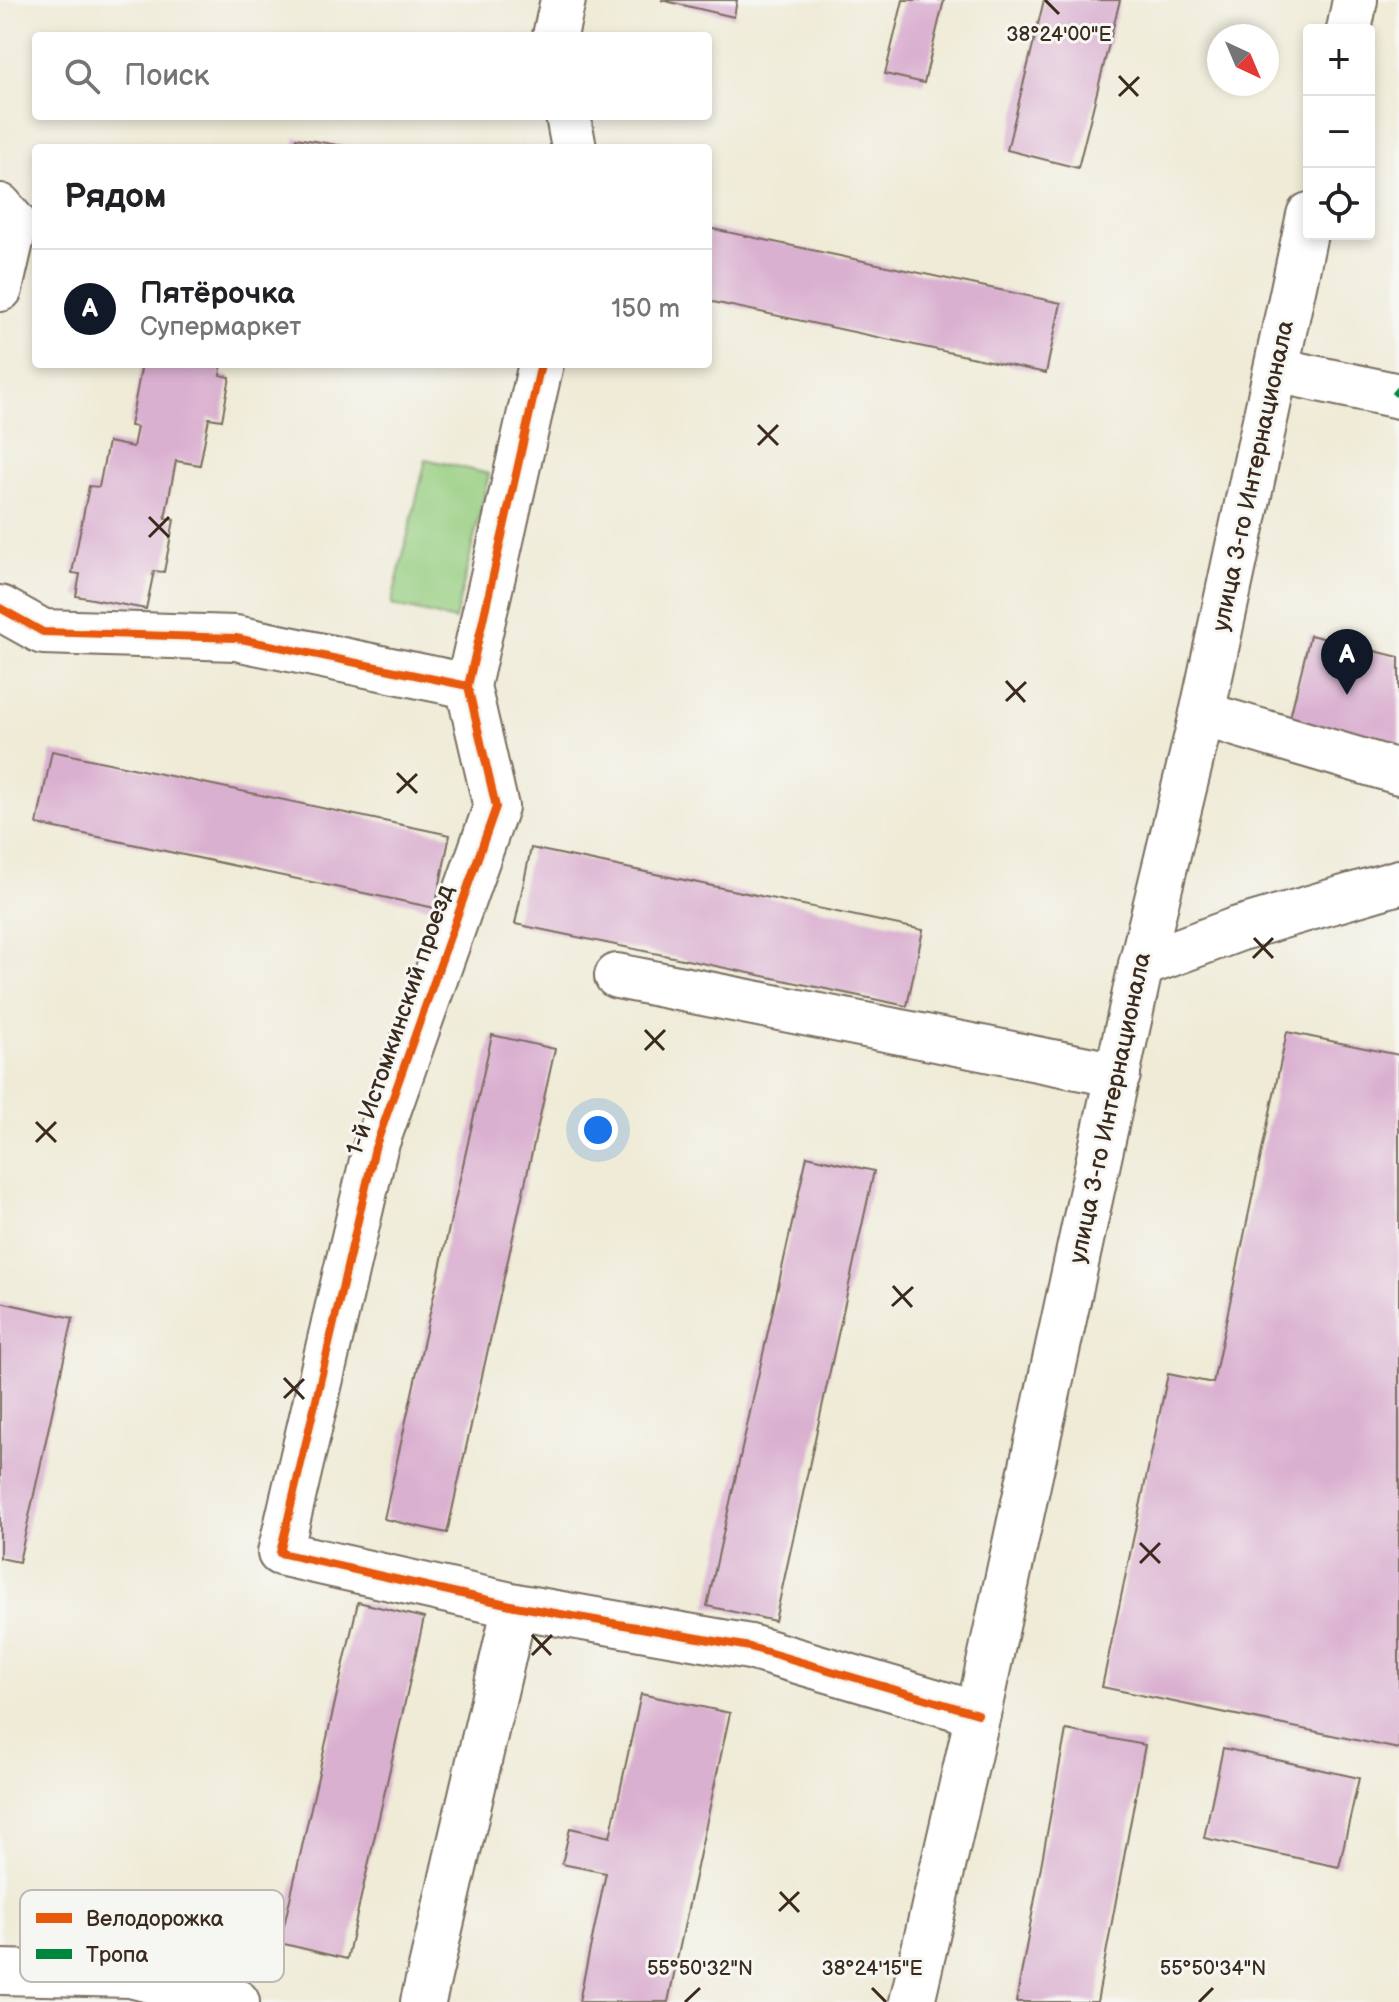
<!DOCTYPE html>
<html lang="ru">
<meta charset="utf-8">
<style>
:root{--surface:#fff;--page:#f2f2f2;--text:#202124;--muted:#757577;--line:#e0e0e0;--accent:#111827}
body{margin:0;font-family:"Balsamiq Sans",sans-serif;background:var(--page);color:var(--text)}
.controls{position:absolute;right:24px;top:24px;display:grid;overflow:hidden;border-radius:8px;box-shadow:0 4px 12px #0003}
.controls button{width:72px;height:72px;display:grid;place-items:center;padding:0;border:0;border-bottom:2px solid var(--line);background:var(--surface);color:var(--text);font:40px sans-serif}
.compass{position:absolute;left:1207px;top:24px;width:72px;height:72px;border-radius:50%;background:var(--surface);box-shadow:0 4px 12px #0003;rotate:136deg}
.you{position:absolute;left:598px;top:1130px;width:28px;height:28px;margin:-20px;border:6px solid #fff;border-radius:50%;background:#1a73e8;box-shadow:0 0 0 12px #1a73e833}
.badge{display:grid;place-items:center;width:52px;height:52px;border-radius:50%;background:var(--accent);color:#fff;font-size:26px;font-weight:700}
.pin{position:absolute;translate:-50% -66px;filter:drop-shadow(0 2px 4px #0008)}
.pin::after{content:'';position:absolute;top:42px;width:28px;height:24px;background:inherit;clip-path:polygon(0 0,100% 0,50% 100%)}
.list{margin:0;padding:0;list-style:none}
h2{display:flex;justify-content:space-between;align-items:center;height:104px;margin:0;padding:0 32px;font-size:34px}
h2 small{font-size:26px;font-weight:400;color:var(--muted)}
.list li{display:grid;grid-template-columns:52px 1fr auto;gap:24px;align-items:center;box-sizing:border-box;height:120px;padding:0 32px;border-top:2px solid var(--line)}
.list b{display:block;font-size:30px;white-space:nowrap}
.list p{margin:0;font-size:26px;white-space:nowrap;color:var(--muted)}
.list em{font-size:26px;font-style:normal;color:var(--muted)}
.icon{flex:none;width:44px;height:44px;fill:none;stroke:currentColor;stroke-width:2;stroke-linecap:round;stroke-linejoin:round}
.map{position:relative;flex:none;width:1399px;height:2002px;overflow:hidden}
.search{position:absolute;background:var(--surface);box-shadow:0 4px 12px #0003;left:32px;top:32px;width:680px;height:88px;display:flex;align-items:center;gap:20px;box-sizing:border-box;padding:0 28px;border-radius:8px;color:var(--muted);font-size:30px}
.panel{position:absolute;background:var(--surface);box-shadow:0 4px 12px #0003;left:32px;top:144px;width:680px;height:224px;border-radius:8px}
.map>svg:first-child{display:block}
.green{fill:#96ce80;stroke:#687c4f;stroke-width:2}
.building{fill:#dab0d0}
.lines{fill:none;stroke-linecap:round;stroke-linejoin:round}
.minor-casing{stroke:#7a6e5f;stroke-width:48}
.major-casing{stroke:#7a6e5f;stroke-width:48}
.minor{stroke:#fff;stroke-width:44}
.major{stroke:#fff;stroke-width:44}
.quiet{stroke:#00873e;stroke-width:6;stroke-dasharray:12 6;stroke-linecap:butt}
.cycleway-casing{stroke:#f6f6f2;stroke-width:13}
.cycleway{stroke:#e8590c;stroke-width:8}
.ticks{fill:none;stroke:#3b2a1e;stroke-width:3}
.labels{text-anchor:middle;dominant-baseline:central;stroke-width:6;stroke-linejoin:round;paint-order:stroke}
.street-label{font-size:24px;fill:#3b2a1e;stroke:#f6f6f2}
.key{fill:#f6f6f2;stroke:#beb9b2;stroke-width:2}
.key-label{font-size:22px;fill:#3b2a1e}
.ticks-label{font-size:20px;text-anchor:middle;fill:#3b2a1e;stroke:#f6f6f2;stroke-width:6;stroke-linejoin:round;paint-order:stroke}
</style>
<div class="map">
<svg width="1399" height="2002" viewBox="0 0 1399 2002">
<rect width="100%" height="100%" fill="#f6f6f2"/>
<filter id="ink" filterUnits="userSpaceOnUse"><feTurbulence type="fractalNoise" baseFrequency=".0125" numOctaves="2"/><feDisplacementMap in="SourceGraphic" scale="16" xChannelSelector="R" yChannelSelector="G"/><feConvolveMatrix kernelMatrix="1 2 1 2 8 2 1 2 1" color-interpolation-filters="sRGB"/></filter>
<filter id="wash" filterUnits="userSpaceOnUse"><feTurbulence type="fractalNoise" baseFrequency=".006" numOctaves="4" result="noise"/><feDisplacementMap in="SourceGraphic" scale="32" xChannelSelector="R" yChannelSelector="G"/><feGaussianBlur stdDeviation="1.8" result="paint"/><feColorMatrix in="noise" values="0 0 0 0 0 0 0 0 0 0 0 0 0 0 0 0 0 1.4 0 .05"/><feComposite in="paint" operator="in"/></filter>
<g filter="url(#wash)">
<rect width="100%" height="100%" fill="#efebd7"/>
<polygon class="green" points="426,459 489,474 455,620 391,605"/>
<g id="blocks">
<g class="building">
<polygon points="661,0 737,0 734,17"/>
<polygon points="903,0 944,0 924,83 885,74"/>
<polygon points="1044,0 1120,0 1078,168 1007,150"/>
<polygon points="296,138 344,146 344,148 294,148"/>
<polygon points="708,228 1061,303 1046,373 708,301"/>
<polygon points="142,364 222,364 220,375 230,377 222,420 209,418 200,465 176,461 165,518 174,520 164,572 154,571 146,609 76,596 80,574 72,573 89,486 99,487 108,442 133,447 137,427 130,426"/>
<polygon points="1310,635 1399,657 1399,761 1286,734"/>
<polygon points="52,751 450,835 435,908 37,824"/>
<polygon points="531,848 923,930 907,1006 515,924"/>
<polygon points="1287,1032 1399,1055 1399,1749 1102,1687 1168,1374 1213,1383"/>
<polygon points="492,1035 555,1049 447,1533 384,1519"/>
<polygon points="807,1156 874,1171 775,1621 707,1606"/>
<polygon points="0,1302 73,1318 19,1562 0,1558"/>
<polygon points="358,1602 424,1618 347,1959 280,1943"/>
<polygon points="641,1694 730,1713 668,2002 583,2002 579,2001 606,1873 562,1864 570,1828 610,1837"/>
<polygon points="1066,1730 1145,1745 1097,2002 1016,2002"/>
<polygon points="1223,1748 1359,1778 1339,1867 1204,1838"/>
</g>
</g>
</g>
<g filter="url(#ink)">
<use href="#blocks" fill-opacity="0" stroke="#7a6e5f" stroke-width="2"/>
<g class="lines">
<defs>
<g id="minor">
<polyline points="555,36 563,0"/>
<polyline points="568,116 574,148"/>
<polyline points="0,206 15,224 0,289"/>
<polyline points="541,364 468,686 496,807 375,1148 280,1553 515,1606 750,1647 978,1714"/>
<polyline points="1276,370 1399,396"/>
<polyline points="0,608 43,632 236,638 468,686"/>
<polyline points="1202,714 1399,772"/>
<polyline points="1141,965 1238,929 1399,882"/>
<polyline points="617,976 1118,1075"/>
<polyline points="0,1972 130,1975 237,2002"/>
<polyline points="423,2002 515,1606"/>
</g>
<g id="major">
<polyline points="1349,30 1355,0"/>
<polyline points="912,2002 978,1714 1141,965 1202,714 1309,215"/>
</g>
</defs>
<use href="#minor" class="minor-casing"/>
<use href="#major" class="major-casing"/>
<use href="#minor" class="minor"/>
<use href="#major" class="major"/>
<polyline class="quiet" points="1393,395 1399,388"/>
<defs>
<g id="cycleway">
<polyline points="541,364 468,686 496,807 375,1148 280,1553 515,1606 750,1647 978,1714"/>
<polyline points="0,608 43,632 236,638 468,686"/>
</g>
</defs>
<use href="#cycleway" class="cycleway-casing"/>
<use href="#cycleway" class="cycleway"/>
</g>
</g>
<path class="ticks" d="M1045 0 1059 14M1119 76 1138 96M1119 96 1139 77M758 425 778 445M758 445 778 425M149 517 169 537M149 537 169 517M1006 681 1025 702M1006 701 1026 682M397 773 417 793M397 793 417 774M1254 938 1273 958M1253 958 1273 938M645 1030 664 1050M645 1050 665 1030M36 1122 56 1142M36 1142 56 1122M893 1286 912 1307M892 1306 913 1287M284 1378 304 1399M284 1398 304 1379M1140 1543 1160 1563M1140 1563 1160 1543M532 1635 551 1655M532 1655 552 1635M780 1892 799 1912M779 1911 799 1892M872 1988 886 2002M685 2002 700 1988M1199 2002 1213 1988"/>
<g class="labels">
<g class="street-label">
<text transform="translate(1253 476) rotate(-78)">улица 3-го Интернационала</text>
<text transform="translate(400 1020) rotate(-71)">1-й Истомкинский проезд</text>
<text transform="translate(1110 1108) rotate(-78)">улица 3-го Интернационала</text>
</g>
</g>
<rect x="20" y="1890" width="264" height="92" rx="12" class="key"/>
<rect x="36" y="1913" width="36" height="10" fill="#e8590c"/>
<rect x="36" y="1949" width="36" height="10" fill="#00873e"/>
<g class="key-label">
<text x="86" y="1926">Велодорожка</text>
<text x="86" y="1962">Тропа</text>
</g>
<g class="ticks-label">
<text x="1059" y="41">38°24'00"E</text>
<text x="872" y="1975">38°24'15"E</text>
<text x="700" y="1975">55°50'32"N</text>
<text x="1213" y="1975">55°50'34"N</text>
</g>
</svg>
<div class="controls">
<button>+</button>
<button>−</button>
<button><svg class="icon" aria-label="locate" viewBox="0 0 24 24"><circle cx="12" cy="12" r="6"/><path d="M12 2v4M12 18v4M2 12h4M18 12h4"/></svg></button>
</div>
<svg class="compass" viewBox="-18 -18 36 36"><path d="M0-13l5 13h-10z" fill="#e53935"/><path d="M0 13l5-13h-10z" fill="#757577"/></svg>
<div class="you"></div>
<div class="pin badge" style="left:1347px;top:695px">A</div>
<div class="search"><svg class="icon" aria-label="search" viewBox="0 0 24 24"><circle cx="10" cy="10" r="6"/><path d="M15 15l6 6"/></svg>Поиск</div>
<section class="panel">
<h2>Рядом<small></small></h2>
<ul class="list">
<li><span class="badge">A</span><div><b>Пятёрочка</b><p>Супермаркет</p></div><em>150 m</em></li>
</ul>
</section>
</div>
